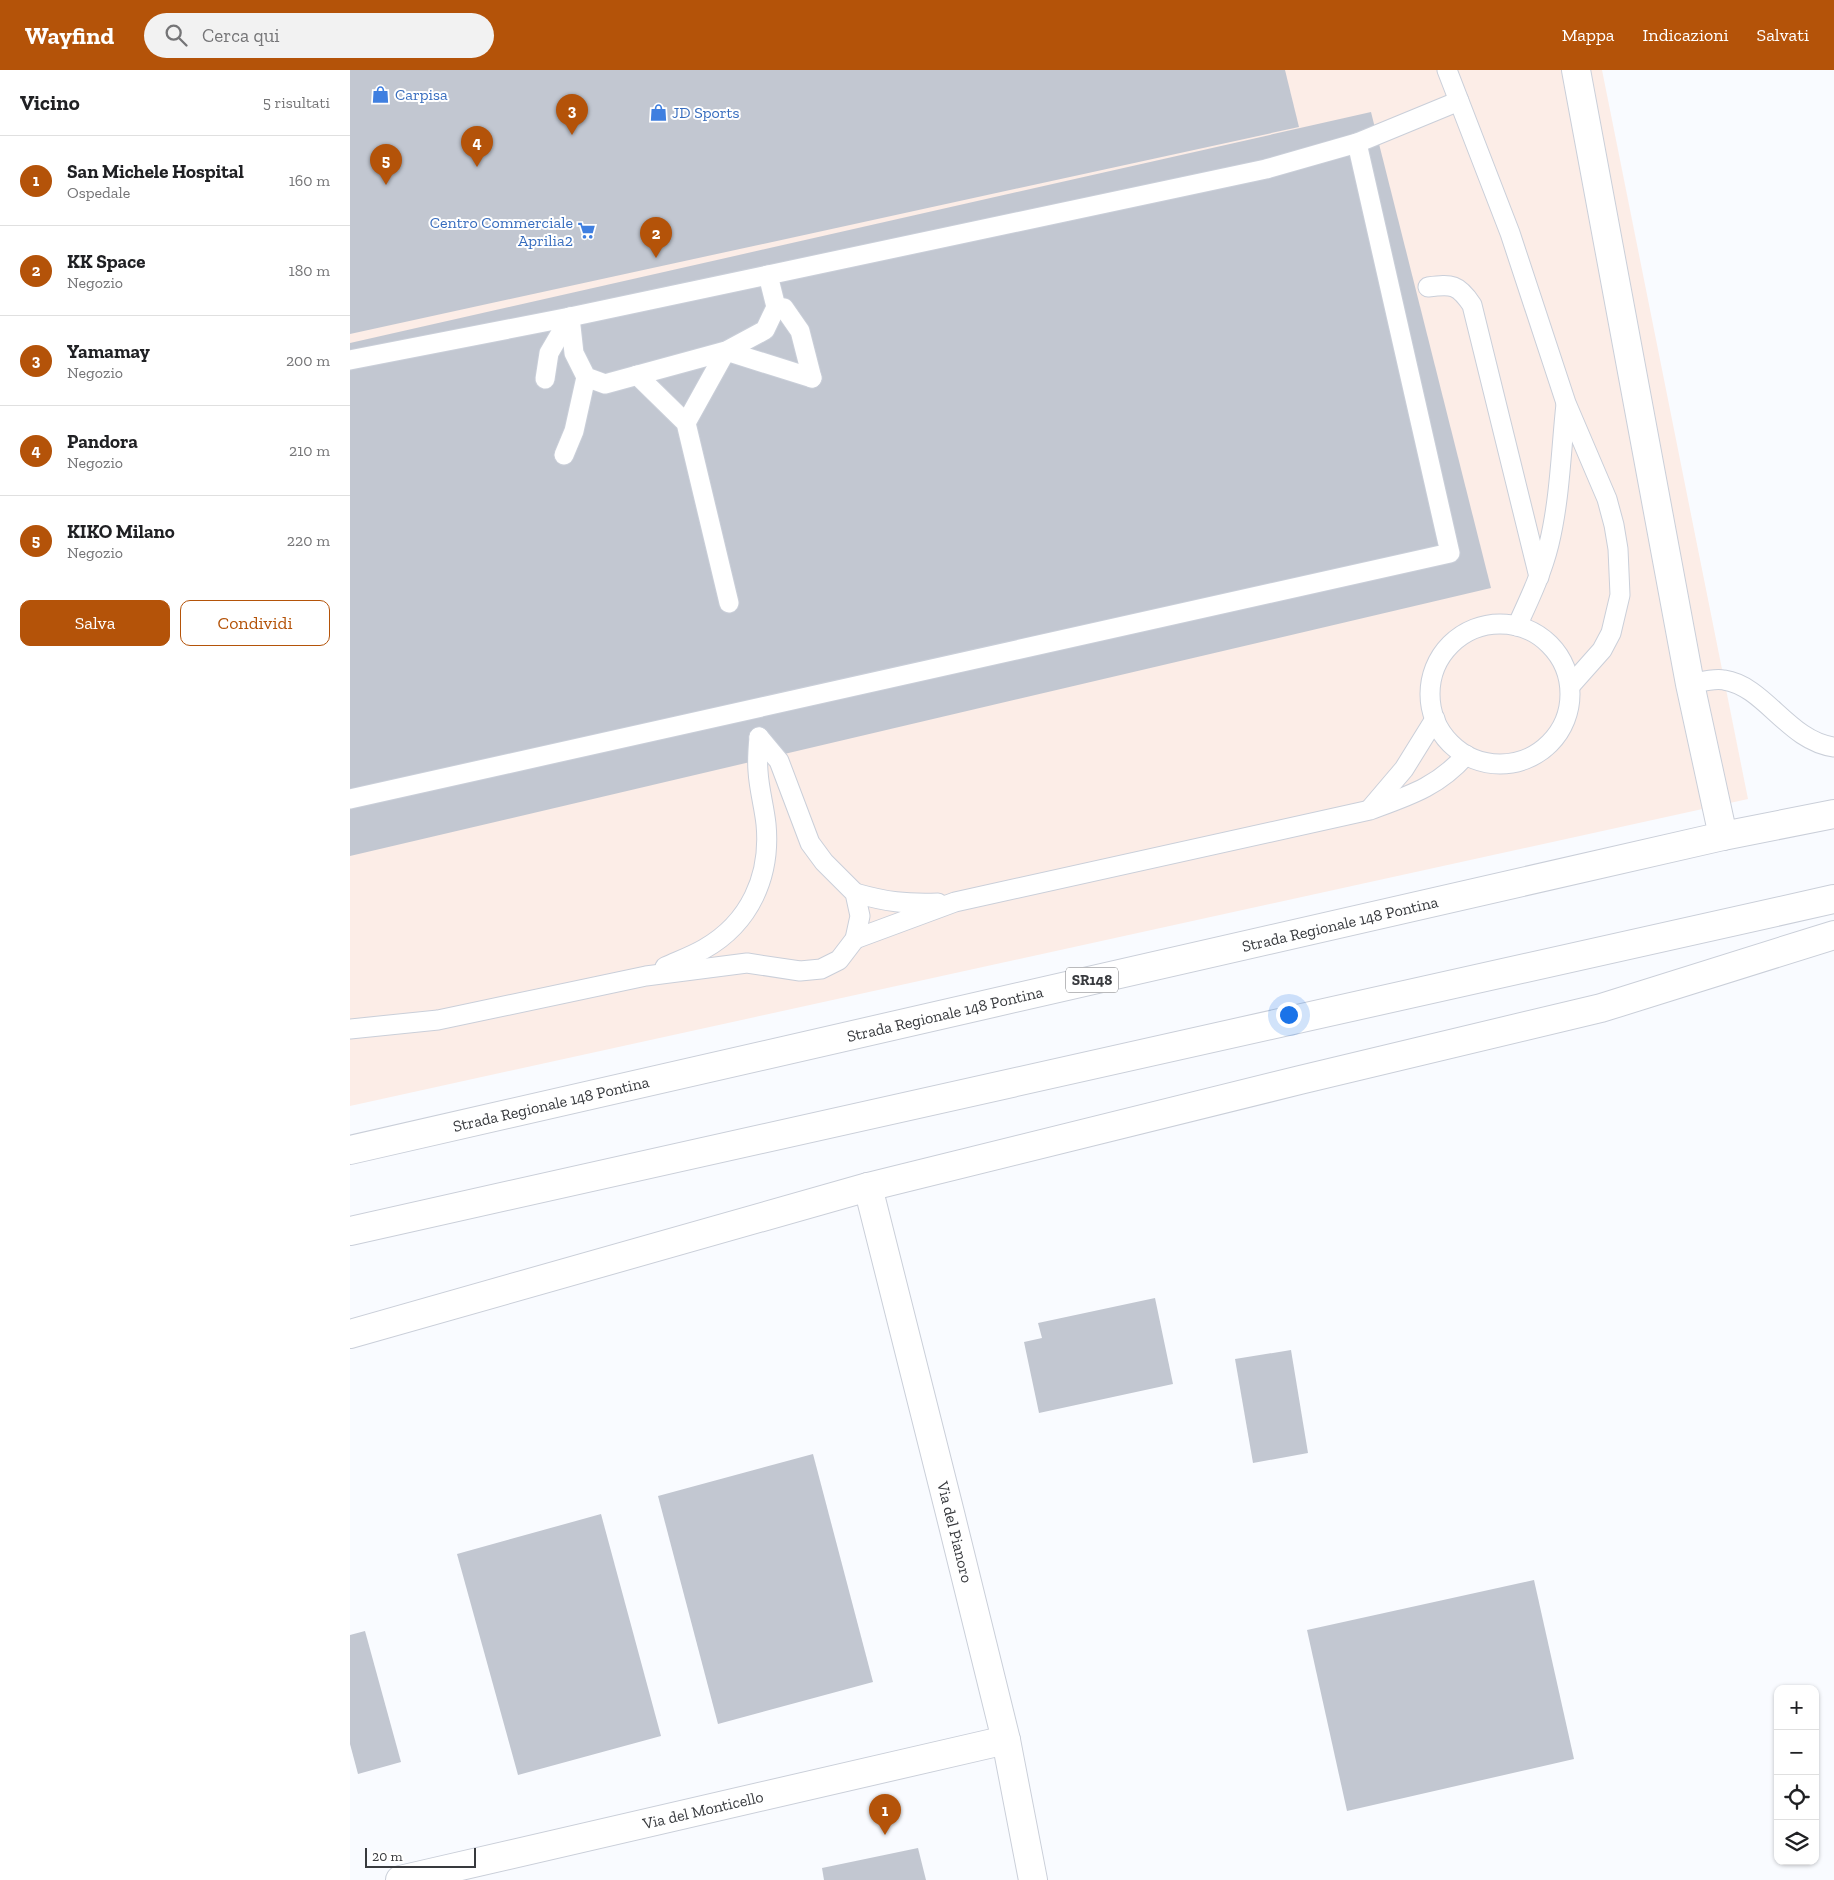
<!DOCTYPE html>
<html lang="it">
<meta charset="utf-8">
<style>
:root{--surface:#fff;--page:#f2f2f2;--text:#202124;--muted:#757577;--line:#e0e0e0;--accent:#b45309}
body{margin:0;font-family:"Zilla Slab",serif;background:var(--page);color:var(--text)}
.controls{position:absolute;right:15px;bottom:15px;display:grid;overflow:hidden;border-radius:10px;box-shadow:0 1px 4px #0004}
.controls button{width:45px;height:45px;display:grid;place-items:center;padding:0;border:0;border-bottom:1px solid var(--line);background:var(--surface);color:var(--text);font:25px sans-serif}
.scale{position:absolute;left:15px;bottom:12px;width:111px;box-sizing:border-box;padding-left:5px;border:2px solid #383a3e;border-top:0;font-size:14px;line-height:18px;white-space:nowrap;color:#383a3e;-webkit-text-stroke:4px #fff;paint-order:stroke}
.you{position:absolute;left:938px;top:944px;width:18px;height:18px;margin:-12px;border:4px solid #fff;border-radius:50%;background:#1a73e8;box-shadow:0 0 0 8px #1a73e833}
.badge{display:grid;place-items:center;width:32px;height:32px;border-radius:50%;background:var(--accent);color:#fff;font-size:16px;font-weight:700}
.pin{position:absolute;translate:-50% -41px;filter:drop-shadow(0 1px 2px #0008)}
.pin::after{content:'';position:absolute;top:26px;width:18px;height:15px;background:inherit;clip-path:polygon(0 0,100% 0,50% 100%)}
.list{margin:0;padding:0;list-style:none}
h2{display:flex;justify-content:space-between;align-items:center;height:65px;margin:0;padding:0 20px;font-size:21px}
h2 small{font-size:16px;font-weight:400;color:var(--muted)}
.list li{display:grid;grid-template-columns:32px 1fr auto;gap:15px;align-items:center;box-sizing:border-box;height:90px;padding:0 20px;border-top:1px solid var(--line)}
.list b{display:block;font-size:19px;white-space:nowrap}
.list p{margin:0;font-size:16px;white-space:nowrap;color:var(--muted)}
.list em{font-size:16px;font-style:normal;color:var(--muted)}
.actions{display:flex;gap:10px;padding:15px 20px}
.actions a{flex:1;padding:11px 0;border:1px solid var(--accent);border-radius:10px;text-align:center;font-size:18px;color:var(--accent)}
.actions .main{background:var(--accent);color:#fff}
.icon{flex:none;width:28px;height:28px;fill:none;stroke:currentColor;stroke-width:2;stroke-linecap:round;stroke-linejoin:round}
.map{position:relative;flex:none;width:1484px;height:1810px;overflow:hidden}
header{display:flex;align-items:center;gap:30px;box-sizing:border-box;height:70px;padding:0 25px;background:var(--accent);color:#fff}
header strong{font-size:24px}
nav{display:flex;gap:28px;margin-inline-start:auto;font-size:18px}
.search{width:350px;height:45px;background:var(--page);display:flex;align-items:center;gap:12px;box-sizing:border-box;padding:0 18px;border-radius:28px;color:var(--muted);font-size:19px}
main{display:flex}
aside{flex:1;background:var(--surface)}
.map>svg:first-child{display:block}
.commercial{fill:#fcede7}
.building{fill:#c2c7d1}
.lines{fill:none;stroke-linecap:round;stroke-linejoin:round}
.lane-casing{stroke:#cacfd9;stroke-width:21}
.street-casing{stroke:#cacfd9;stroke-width:30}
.secondary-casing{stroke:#cacfd9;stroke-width:30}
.highway-casing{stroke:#cacfd9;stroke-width:30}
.lane{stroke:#fff;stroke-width:19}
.street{stroke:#fff;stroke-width:28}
.secondary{stroke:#fff;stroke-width:28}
.highway{stroke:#fff;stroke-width:28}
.labels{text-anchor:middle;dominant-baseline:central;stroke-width:4;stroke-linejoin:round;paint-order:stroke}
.shield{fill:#fff;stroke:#747578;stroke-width:1}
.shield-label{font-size:15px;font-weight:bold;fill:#383a3e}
.shop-label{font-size:16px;fill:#366cbe;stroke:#fff;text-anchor:start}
.street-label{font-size:16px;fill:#383a3e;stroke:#fff}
</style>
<header>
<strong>Wayfind</strong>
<div class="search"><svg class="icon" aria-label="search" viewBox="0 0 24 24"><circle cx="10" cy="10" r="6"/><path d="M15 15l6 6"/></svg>Cerca qui</div>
<nav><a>Mappa</a><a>Indicazioni</a><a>Salvati</a></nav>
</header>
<main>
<aside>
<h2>Vicino<small>5 risultati</small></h2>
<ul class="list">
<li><span class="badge">1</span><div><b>San Michele Hospital</b><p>Ospedale</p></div><em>160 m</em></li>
<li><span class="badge">2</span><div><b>KK Space</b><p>Negozio</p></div><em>180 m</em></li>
<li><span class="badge">3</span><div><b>Yamamay</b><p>Negozio</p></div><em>200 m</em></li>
<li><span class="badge">4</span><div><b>Pandora</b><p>Negozio</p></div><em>210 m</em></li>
<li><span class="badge">5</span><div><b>KIKO Milano</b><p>Negozio</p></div><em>220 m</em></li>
</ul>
<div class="actions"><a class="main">Salva</a><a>Condividi</a></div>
</aside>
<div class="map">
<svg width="1484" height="1810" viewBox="0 0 1484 1810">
<rect width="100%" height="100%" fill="#f9fbff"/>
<polygon class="commercial" points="0,0 1252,0 1398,729 0,1036"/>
<g class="building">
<polygon points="0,0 935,0 949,57 0,264"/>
<polygon points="1021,42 1141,518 0,786 0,273"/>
<polygon points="805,1228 823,1314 689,1343 674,1272 692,1268 688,1253"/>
<polygon points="941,1280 958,1383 903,1393 885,1289"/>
<polygon points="463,1384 523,1612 368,1654 308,1426"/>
<polygon points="251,1444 311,1666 168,1705 107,1484"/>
<polygon points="1184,1510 1224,1689 997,1741 957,1560"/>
<polygon points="15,1561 51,1692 8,1704 0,1674 0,1565"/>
<polygon points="568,1778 576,1810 474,1810 472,1798"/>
</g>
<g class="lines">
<defs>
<g id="lane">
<polyline points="1097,0 1160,163 1216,333 1257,429 1264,455 1268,479 1270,525 1261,563 1252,580 1220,616"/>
<polyline points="1007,73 1109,31"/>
<polygon points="418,205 426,237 415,260 376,281 255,314 236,307 224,283 220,247"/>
<path d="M1078 217C1102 214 1108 214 1122 235L1189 507"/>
<polyline points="426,237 434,238 450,261 462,308"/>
<polyline points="0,290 220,247"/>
<polyline points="287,305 336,353 379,533"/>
<polyline points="195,309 199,283 220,247"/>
<polyline points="336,353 376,281 462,308"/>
<polyline points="214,385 224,361 236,307"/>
<circle cx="1150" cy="624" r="70"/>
<path d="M1167 556C1179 530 1192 503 1199 474 1210 429 1211 380 1216 334"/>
<path d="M1340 614C1351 612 1363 608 1374 610 1415 616 1438 671 1484 677"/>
<polyline points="0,729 1100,483 1007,73 916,99 418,205"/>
<polyline points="1020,739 1054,699 1085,649"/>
<path d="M505 823C537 832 555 834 588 833"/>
<path d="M505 869 605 832 1020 740C1058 726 1088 717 1116 685"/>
<path d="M315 897C328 891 342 886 354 879 400 853 421 806 416 754 414 736 409 719 408 701 407 690 408 678 409 667"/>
<polyline points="0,959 88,950 296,906 397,893 450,901 471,899 489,890 505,869 510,846 505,823 474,792 460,773 429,691 409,667"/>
</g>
<g id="street">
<polyline points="1226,0 1340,614 1373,766"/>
<polyline points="518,1117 600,1443 656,1670 683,1810"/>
<polyline points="50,1810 656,1670"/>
</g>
<polyline id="secondary" points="0,1264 518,1117"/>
<g id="highway">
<polyline points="0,1080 1373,766 1484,744"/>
<polyline points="518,1117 950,1010 1251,938 1484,865"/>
<polyline points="0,1161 1484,829"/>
</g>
</defs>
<use href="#lane" class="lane-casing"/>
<use href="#street" class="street-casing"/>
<use href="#secondary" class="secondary-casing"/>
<use href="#highway" class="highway-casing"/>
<use href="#lane" class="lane"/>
<use href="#street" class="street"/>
<use href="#secondary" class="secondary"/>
<use href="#highway" class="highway"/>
</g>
<defs>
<symbol id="shop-bare" viewBox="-9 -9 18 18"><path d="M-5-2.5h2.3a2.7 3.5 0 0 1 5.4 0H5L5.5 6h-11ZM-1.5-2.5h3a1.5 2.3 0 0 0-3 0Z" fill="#3f7fe0" stroke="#fff" stroke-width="2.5" paint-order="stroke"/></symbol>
<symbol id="supermarket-bare" viewBox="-9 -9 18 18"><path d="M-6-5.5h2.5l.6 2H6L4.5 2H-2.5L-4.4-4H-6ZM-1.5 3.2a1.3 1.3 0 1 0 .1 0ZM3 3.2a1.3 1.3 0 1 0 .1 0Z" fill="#3f7fe0" stroke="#fff" stroke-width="2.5" paint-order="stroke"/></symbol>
</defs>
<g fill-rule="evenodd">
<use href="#shop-bare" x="18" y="12" width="25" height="25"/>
<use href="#shop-bare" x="296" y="30" width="25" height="25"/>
<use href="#supermarket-bare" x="224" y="148" width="25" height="25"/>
</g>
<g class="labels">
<rect class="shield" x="716" y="897.5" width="52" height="25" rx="4"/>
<g class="shield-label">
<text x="742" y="910">SR148</text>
</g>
<g class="shop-label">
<text x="45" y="24">Carpisa</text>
<text x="322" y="42">JD Sports</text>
<text x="223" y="152" text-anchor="end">Centro Commerciale<tspan x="223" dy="18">Aprilia2</tspan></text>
</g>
<g class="street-label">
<text transform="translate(990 854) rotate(-13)">Strada Regionale 148 Pontina</text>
<text transform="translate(595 944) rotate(-13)">Strada Regionale 148 Pontina</text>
<text transform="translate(201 1034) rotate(-13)">Strada Regionale 148 Pontina</text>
<text transform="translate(605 1462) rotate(76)">Via del Pianoro</text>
<text transform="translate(353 1740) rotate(-13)">Via del Monticello</text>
</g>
</g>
</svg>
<div class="controls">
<button>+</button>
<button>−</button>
<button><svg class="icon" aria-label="locate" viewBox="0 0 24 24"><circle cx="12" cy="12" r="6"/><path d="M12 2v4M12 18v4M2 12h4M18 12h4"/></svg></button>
<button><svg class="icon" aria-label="layers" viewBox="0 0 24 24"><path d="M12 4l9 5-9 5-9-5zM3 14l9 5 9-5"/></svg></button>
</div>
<div class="scale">20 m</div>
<div class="you"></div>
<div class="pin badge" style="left:535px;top:1765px">1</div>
<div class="pin badge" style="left:306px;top:188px">2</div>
<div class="pin badge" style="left:222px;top:65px">3</div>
<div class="pin badge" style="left:127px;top:97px">4</div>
<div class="pin badge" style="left:36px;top:115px">5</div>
</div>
</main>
